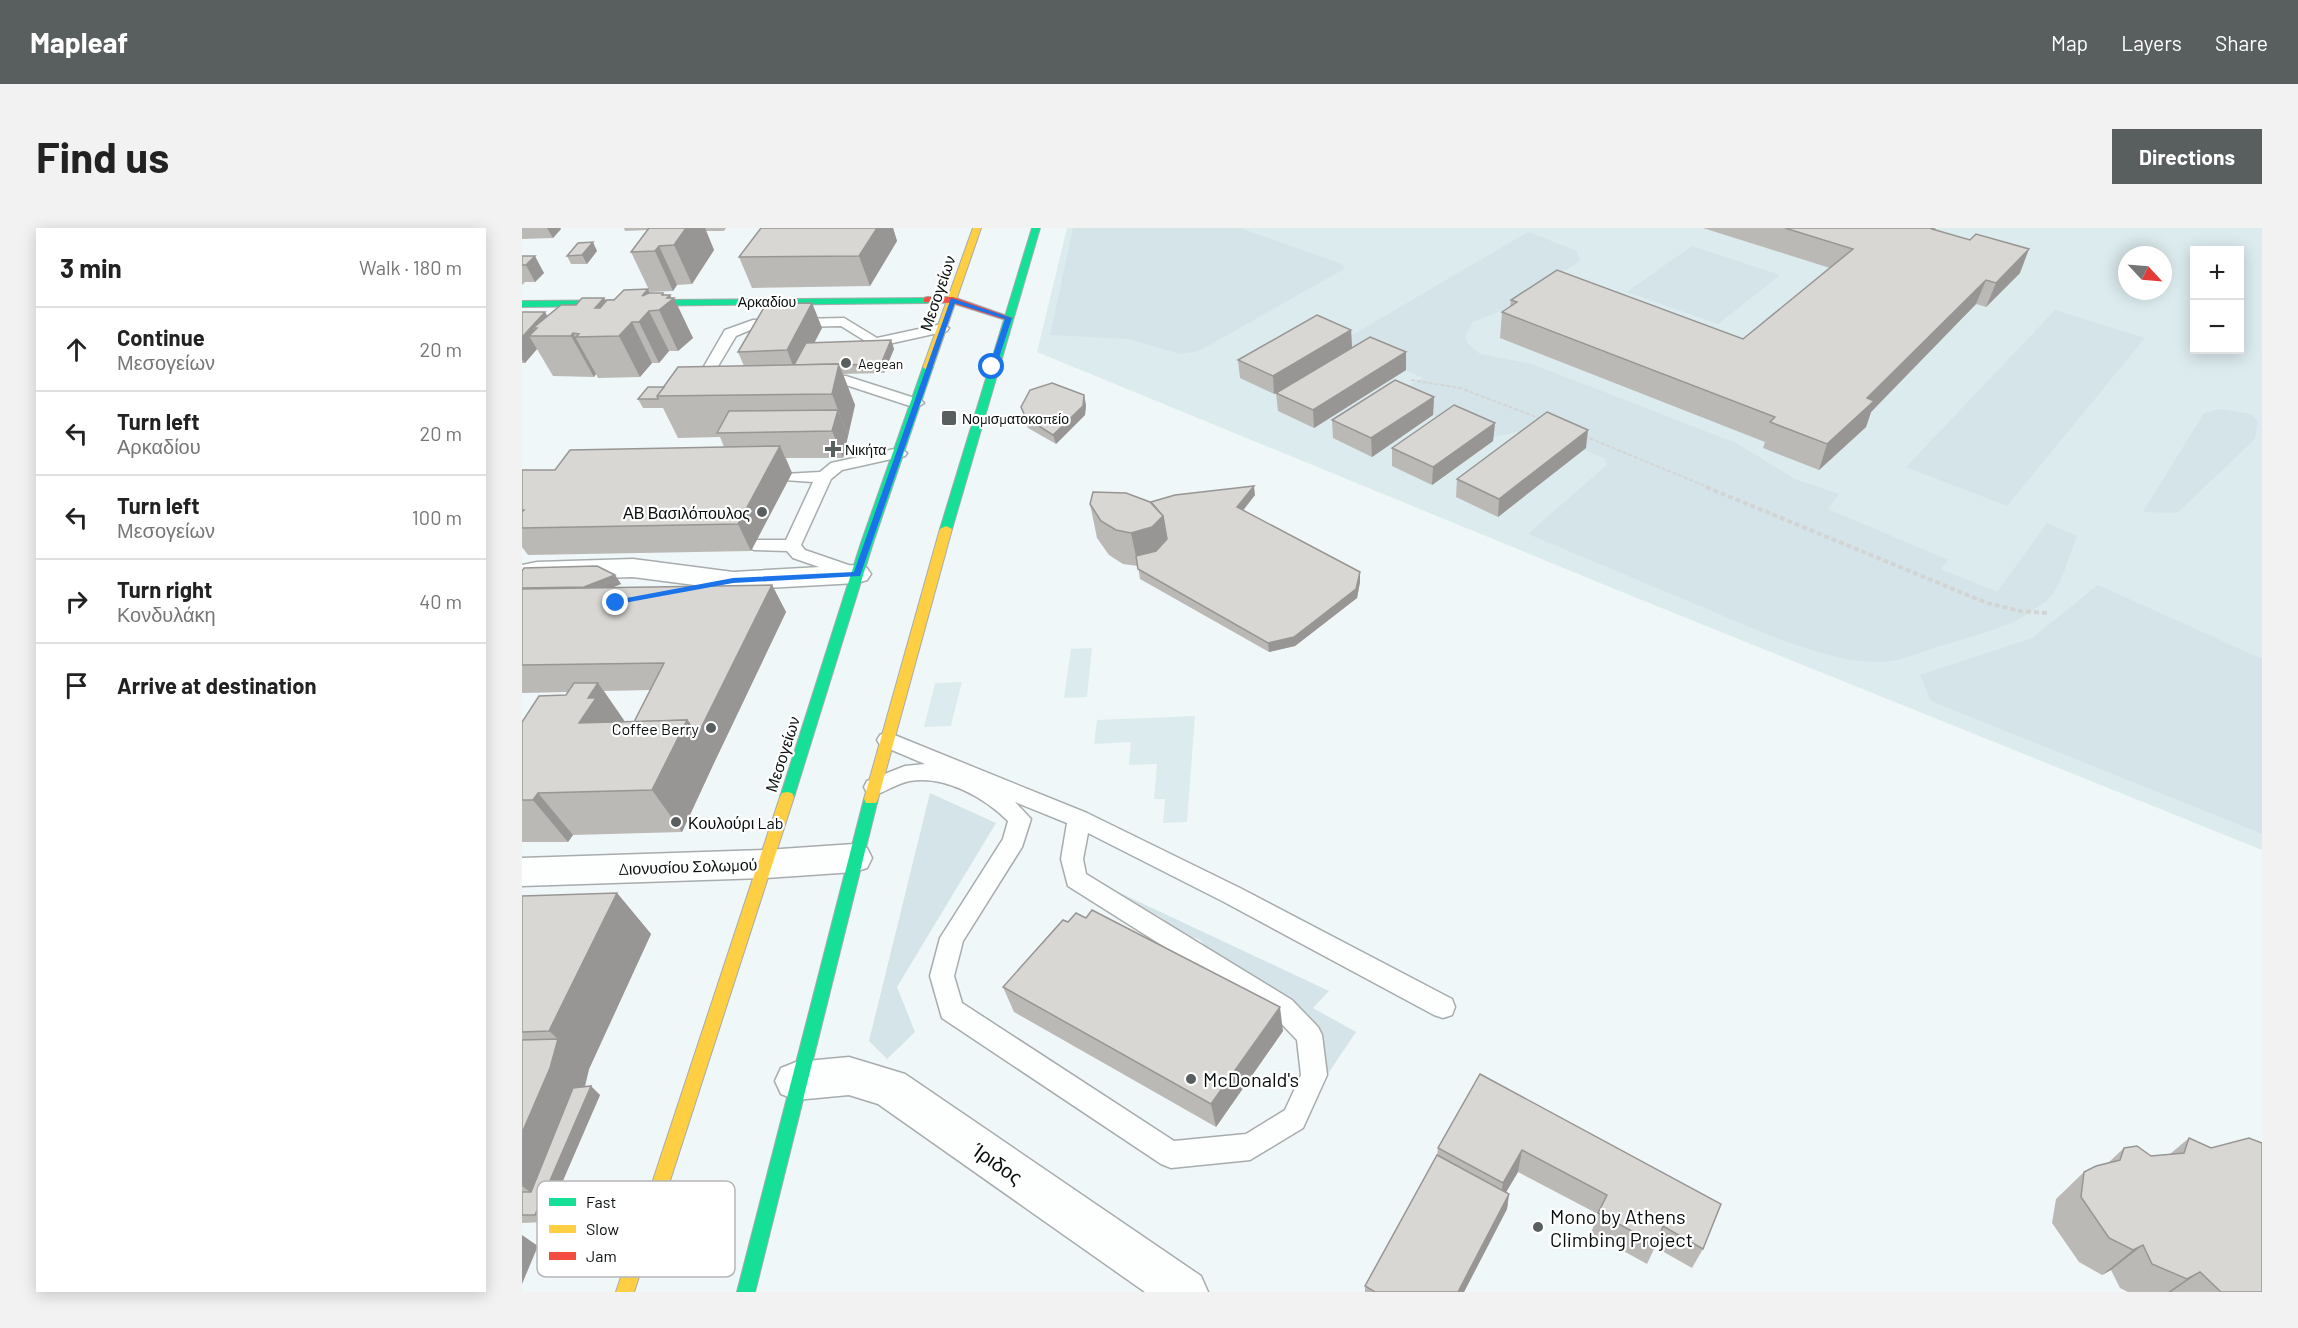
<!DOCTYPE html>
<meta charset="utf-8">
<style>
:root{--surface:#fff;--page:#f2f2f2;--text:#222;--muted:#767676;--line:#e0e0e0;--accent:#595f5f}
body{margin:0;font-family:Barlow,sans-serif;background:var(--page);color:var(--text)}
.controls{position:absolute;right:18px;top:18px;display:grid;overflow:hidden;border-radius:0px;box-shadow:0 3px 15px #0003}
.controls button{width:54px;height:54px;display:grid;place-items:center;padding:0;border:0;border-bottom:2px solid var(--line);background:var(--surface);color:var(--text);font:30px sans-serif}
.compass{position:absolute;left:1596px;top:18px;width:54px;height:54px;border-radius:50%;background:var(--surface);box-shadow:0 3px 15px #0003;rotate:116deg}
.stop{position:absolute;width:18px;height:18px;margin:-14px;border:4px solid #1a73e8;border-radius:50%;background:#fff}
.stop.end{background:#1a73e8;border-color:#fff;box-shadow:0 2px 6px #0008}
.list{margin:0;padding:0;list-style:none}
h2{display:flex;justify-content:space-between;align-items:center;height:78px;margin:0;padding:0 24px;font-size:26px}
h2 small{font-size:20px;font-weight:400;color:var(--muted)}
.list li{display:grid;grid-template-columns:39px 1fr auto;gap:18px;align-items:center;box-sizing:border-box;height:84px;padding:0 24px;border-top:2px solid var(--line)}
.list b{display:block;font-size:22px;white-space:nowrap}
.list p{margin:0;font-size:20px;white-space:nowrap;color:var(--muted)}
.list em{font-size:20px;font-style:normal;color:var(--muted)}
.icon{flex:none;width:33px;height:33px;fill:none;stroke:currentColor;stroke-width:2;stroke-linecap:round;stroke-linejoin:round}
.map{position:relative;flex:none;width:1740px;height:1064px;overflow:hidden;border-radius:0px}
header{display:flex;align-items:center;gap:36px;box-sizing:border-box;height:84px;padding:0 30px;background:var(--accent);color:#fff}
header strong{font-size:28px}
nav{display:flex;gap:33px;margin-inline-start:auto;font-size:21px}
.intro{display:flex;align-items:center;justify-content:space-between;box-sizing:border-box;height:144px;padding:0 36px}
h1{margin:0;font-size:42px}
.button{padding:15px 27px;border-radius:0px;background:var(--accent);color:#fff;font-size:21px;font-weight:700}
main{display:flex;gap:36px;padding:0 36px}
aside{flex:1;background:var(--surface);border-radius:0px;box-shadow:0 3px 15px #0003}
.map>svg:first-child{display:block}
.built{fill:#dcebee;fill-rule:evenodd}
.green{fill:#d4e4e8}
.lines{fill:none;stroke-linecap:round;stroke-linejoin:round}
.lane-casing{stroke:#a7acad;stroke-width:3}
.street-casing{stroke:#a7acad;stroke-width:3}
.fast-casing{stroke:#a7acad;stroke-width:2}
.slow-casing{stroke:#a7acad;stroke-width:2}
.jam-casing{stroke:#a7acad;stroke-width:2}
.path-far1{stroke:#d3d5d5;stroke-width:2;stroke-dasharray:4 2;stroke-linecap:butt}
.path{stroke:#d3d5d5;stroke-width:4;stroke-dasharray:5 3;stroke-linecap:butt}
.lane{fill:#fdfefe;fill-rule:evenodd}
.street{fill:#fdfefe;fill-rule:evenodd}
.fast{fill:#16e098;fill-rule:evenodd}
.slow{fill:#ffcf43;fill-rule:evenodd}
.jam{fill:#f24e42;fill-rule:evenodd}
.wall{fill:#bbb9b6;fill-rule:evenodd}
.shaded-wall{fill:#989694}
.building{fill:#d9d7d4;stroke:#989694;stroke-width:1.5}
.route{fill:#1a73e8}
.poi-dot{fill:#595f5f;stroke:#fff;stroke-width:2}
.labels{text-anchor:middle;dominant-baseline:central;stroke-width:4.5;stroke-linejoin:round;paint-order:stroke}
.far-street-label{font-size:14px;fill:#080d0d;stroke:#fff}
.far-poi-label{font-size:14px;fill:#080d0d;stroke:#fff;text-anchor:start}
.street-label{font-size:16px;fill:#080d0d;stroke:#fff}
.poi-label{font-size:16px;fill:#080d0d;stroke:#fff;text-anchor:end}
.near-poi-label{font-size:20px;fill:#080d0d;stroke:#fff;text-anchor:start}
.near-street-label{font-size:20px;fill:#080d0d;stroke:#fff}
.key{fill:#fff;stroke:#b5b6b6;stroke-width:1.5}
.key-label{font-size:16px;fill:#080d0d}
</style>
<header>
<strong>Mapleaf</strong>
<nav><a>Map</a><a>Layers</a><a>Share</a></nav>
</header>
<div class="intro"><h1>Find us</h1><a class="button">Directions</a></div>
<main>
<aside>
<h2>3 min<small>Walk · 180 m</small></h2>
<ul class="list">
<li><svg class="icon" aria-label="ahead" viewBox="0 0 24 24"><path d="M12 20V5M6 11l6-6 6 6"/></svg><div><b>Continue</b><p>Μεσογείων</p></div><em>20 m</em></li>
<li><svg class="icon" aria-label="left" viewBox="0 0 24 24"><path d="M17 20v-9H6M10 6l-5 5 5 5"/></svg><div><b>Turn left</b><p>Αρκαδίου</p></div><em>20 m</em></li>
<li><svg class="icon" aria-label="left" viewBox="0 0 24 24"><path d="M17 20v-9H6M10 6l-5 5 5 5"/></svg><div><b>Turn left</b><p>Μεσογείων</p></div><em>100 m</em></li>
<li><svg class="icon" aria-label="right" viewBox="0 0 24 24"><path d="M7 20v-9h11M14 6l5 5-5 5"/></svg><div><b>Turn right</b><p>Κονδυλάκη</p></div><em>40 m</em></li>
<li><svg class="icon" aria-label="arrive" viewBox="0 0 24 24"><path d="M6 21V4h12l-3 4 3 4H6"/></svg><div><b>Arrive at destination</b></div></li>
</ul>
</aside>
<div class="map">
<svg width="1740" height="1064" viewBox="0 0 1740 1064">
<rect width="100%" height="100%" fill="#f0f7f8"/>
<g class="built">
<path d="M545 0H1740V622L1100 364 515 124ZM1672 22H1718V122H1672ZM1605 27H1641V63H1605Z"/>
<polygon points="570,420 565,469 542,470 549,421"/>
<polygon points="440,454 429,498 402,499 413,455"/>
<polygon points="673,488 665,594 641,595 643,571 632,571 635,536 607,537 609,514 572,516 575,492"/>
</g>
<g class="green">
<polygon points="551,0 718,0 820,36 822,41 677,123 658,126 607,111 528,107"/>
<path d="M1006 4 1055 23 1058 33 981 82 951 94 943 108 945 115 958 126 1010 136 1214 215 1273 251 1317 266 1306 281 1426 332 1419 341 1475 364 1525 295 1555 308C1547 326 1540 358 1527 370 1497 398 1456 406 1418 418 1395 425 1377 435 1352 434 1318 433 1286 421 1254 410L1006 306 1080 241 1085 236 1083 231 1016 200 965 210 911 187 886 158 901 150 820 113Z"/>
<polygon points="1170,18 1258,47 1196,96 1105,64"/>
<polygon points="1533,82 1623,110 1485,278 1384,239"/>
<polygon points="1698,181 1729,186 1736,193 1733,211 1655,285 1621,284 1682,185"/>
<polygon points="1576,357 1740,431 1740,606 1409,473 1398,447 1510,410"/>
<polygon points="408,565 474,595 375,759 393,804 365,831 347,813"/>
<polygon points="562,648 807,763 791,780 834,804 801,853 803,827 786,786 703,740 678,712 653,702 638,689"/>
</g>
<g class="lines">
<defs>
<g id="lane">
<polygon points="322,90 355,110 420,96 427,100 425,103 353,119 319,98 233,100 214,108 192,145 206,154 204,157 194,157 177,147 203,102 231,92"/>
<polygon points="296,148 324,148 399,172 402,175 394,180 321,156 291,155 289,152 291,149"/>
<polygon points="377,220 385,225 383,228 320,242 309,251 279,317 283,322 341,342 344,346 341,350 329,350 271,330 265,323 232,322 223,317 232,312 264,312 291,254 262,252 260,249 262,246 298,244 309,235"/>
<path d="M365 504 565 585 718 660 930 771 933 779 930 787 921 790 912 787 702 674 566 605 561 631 564 646 770 772 796 799 800 807 805 847 781 900 728 932 649 940 639 936 420 790 408 748 418 710 481 611 486 593C463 570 423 547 388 553 376 555 365 563 353 567L345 565 342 559 345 553 383 538 403 536 358 517 355 512 358 507ZM493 574 545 595 539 631 546 658 752 788 775 812 779 847 763 882 724 906 652 913 440 775 432 748 441 713 500 619 509 591Z"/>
</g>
<g id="street">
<polygon points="111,331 211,344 335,337 345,340 349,346 345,352 335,355 211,362 111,349 15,352 0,355 0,337 15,334"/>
<polygon points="332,616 345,620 350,630 345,640 332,644 244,650 0,658 0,630 244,622"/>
<polygon points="327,829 383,846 679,1048 686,1064 623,1064 356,876 327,867 274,872 259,866 253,853 259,840 274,834"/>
</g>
<g id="fast">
<polygon points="510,0 518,0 430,301 424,304 420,303 418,301"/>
<polygon points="408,70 408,74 405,75 0,79 0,73"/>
<polygon points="406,136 411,139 351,315 272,569 270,573 260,573 258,569 339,315 401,139"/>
<polygon points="349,566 354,567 356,571 233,1064 215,1064 342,571 344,567"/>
</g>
<g id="slow">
<polygon points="451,0 459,0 411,139 403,141 401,139"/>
<polygon points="424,298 430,301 356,571 354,575 344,575 342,571 418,301"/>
<polygon points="265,564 270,565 272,569 112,1064 94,1064 258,569 260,565"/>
</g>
<polygon id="jam" points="405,69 431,69 491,90 484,92 430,75 402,74 402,70"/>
</defs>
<use href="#lane" class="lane-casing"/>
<use href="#street" class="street-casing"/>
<use href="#fast" class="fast-casing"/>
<use href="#slow" class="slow-casing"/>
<use href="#jam" class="jam-casing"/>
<g class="path-far1">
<polyline points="889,152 938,160 1022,192"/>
<polyline points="1062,208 1188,260"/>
</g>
<polyline class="path" points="1184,259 1465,375 1498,383 1525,385"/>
<use href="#lane" class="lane"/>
<use href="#street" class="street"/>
<use href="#fast" class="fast"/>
<use href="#slow" class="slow"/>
<use href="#jam" class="jam"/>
</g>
<g class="wall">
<polygon points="0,0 38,0 39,1 31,10 0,11"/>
<polygon points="102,0 204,0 202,3 184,3 192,22 170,56 155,57 151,63 128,64 109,24 125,2 103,3"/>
<polygon points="239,0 376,0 371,0 375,13 348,58 230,60 217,29"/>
<polygon points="1181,0 1414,0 1413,2 1498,45 1464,79 1454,76 1349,184 1344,199 1297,242 1241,220 1243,214 978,110 980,84 988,79 989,72 1221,111 1308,40"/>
<polygon points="75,23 65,36 49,36 45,28"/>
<polygon points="0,28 22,45 13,54 3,54 0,57"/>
<polygon points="126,61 128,65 148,67 171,110 156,123 147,123 137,135 130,135 118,149 76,150 74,146 72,149 31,148 15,121 3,135 0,135 0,84 26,88 54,77 82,70 84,74 92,72"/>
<polygon points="290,75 300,100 292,115 369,112 372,121 362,145 321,146 333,177 321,230 264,230 270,245 229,323 6,327 0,319 0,242 33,242 202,219 198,209 156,210 141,180 121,180 116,171 142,159 222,138 216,124"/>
<polygon points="829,102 830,120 884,124 884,142 792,200 756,183 754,165 752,166 718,150 716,132"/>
<polygon points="912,169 911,187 850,229 811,210 810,192"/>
<polygon points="564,177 563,187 534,216 506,200 499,179"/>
<polygon points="973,195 971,213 910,257 870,238 870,220"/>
<polygon points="1064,220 976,289 934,269 935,251"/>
<polygon points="733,267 721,282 838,354 835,370 773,418 747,424 618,351 616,338 601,336 587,327 575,310 568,276 629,274"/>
<path d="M0 343 93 347 99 356 90 360 250 357 264 384 192 535 160 604 51 607 46 614H0V494L44 467 46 464 0 465ZM128 462 112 494H103L82 463Z"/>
<polygon points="95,665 129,706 67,841 63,859 78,867 23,994 0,995 0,668"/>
<polygon points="546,694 761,803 694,899 492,784 481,759"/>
<polygon points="958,846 1181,1021 1170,1040 1133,1019 1125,1036 1069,1005 1076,986 996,944 984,964 987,966 985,981 942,1064 843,1064 843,1058 915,927 916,920"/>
<polygon points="1667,910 1740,1064 1606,1064 1598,1060 1589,1042 1580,1047 1557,1034 1530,995 1534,971 1562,944 1586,935 1602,920 1629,928 1648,926"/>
</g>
<g class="shaded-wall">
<polygon points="25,0 38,0 39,1 31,10"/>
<polygon points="164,0 183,0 192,22 170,56 152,17"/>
<polygon points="355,0 371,0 375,13 348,58 337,28"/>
<polygon points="71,14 75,23 65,36 60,27"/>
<polygon points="137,18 155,57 151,63 133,23"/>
<polygon points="1507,21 1498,45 1464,79 1474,55"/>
<polygon points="13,28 22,45 13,54 4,37"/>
<polygon points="1464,52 1454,76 1349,184 1344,199 1297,242 1305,216 1345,170"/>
<polygon points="126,61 137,82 127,83 147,123 137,135 117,94 120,68"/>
<polygon points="141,65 146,75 145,70 148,67 150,72 152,70 171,110 156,123 137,82"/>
<polygon points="82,70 100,105 110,94 130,135 118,149 97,108 73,80"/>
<polygon points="290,75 300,100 275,148 265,122"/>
<polygon points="23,84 33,101 11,100 16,108 7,108 15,121 3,135 0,131 0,109"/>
<polygon points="829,102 830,120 752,166 751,148"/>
<polygon points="51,105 74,146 72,149 49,108"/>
<polygon points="369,112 372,121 362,145 359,136"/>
<polygon points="884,124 884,142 792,200 791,182"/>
<polygon points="317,136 333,177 326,208 310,166"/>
<polygon points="562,167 564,177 563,187 534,216 531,207"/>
<polygon points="912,169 911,187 850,229 849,210"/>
<polygon points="316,182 326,208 321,230 310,203"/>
<polygon points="973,195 971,213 910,257 911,239"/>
<polygon points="1066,202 1064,220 976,289 977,271"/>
<polygon points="258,218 270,245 229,323 216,296"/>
<polygon points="732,258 733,267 716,289 715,279"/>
<polygon points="641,288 647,321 616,338 609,305"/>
<polygon points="838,344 838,354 835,370 773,418 747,424 746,415"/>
<polygon points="93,347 99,356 68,368 62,359"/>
<polygon points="250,357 264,384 192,535 160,604 130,562 165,492"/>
<polygon points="76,455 106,498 57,495 66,470"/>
<polygon points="16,565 51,607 46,614 11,572"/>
<polygon points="95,665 129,706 67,841 60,869 19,972 0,958 0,905 36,811 27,803"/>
<polygon points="758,779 761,803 694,899 689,876"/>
<polygon points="69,858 78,867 23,994 13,987"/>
<polygon points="1000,922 996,944 977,976 981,955"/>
<polygon points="987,966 985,981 942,1064 936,1064"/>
<polygon points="0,1007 16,1018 0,1056"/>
<polygon points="1621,1017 1589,1042 1580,1047 1611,1022"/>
<polygon points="1678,1044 1649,1064 1646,1064 1665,1051"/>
</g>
<g class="building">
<polygon points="127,0 164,0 152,17 137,18 133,23 109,24"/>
<polygon points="239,0 355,0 337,28 217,29"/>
<polygon points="1263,0 1412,0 1410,1 1448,12 1454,6 1507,21 1474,55 1464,52 1345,170 1352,173 1305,216 1248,194 1253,189 980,84 995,74 989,72 1035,42 1221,111 1331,21"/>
<polygon points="71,14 60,27 45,28 56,15"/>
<polygon points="0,28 13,28 4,37 0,37"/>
<polygon points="126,61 120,68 127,65 141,65 140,67 148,67 145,70 152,70 137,82 127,83 117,94 110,94 97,108 54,109 57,106 51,105 49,108 7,108 15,100 11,100 39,77 54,77 60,70 82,70 73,80 78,80 85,72 92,72 102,62"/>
<polygon points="290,75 265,122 216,124 244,76"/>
<polygon points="0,84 23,84 0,109"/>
<polygon points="795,87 829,102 751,148 716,132"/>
<polygon points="848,109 884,124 791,182 754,165"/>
<polygon points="369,112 359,136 317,137 317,136 272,137 284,115"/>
<polygon points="317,136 310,166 135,168 156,139"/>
<polygon points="873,152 912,169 849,210 810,192"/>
<polygon points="530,155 562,167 561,178 531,207 504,190 499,179 508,162"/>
<polygon points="126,159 142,159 135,168 136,171 116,171"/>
<polygon points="932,177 973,195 911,239 870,220"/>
<polygon points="316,182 310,203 195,205 207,183"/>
<polygon points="1025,184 1066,202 977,271 935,251"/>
<polygon points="258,218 216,296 0,300 0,284 2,282 0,282 0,242 33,242 48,222"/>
<polygon points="732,258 715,279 838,344 834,361 772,409 746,415 616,341 614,328 634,323 645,311 641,288 629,274 653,267"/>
<polygon points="571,264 604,265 628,274 641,288 630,299 609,305 594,302 579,293 568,276"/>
<polygon points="75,338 93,347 62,359 0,360 0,343 2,340"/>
<polygon points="250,357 175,508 165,492 112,494 142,435 0,437 0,361"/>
<polygon points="52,455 76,455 66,470 74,470 57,495 165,492 130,562 16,565 11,572 0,572 0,494 17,468 44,467"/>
<polygon points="95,665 27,803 0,804 0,668"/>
<polygon points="570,682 758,779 689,876 481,759 541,692 546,694 554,685 564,690"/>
<polygon points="36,811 28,840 0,905 0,812"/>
<polygon points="958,846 1199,976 1181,1021 1141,998 1134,1016 1076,985 1085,967 1000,922 981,955 916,920"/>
<polygon points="69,858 13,987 0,987 0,964 9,964 51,860"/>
<polygon points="1667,910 1689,920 1727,910 1740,915 1740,1064 1699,1064 1678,1044 1665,1051 1630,1036 1621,1017 1611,1022 1587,1010 1559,969 1562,944 1574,938 1598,932 1602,920 1615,918 1629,928 1662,925"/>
<polygon points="915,927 987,966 936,1064 853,1064 843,1058"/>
</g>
<polygon class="route" points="429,70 490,90 474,139 467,139 483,91 433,75 338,348 211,355 91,377 91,373 94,372 211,350 332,344"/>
<g class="poi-dot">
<circle cx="324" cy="135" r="6"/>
<rect x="419" y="182" width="16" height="16" rx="3"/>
<path d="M308 212h6v6h6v6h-6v6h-6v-6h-6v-6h6z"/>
<circle cx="240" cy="284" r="6"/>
<circle cx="189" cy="500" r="6"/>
<circle cx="154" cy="594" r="6"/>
<circle cx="669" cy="851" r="6"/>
<circle cx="1016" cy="999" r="6"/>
</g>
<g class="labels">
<g class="far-street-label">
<text x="245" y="73">Αρκαδίου</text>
</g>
<g class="far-poi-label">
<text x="336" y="135">Aegean</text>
<text x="440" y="190">Νομισματοκοπείο</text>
<text x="323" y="221">Νικήτα</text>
</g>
<g class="street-label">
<text transform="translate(415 65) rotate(-71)">Μεσογείων</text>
<text transform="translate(260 526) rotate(-72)">Μεσογείων</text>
<text transform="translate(166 638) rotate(-2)">Διονυσίου Σολωμού</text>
</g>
<g class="poi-label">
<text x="228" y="284">ΑΒ Βασιλόπουλος</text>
<text x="177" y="500">Coffee Berry</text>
<text x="166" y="594" text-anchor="start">Κουλούρι Lab</text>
</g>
<g class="near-poi-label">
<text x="681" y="851">McDonald's</text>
<text x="1028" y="988">Mono by Athens<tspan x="1028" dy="23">Climbing Project</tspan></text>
</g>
<g class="near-street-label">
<text transform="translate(476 935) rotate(35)">Ίριδος</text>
</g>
</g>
<rect x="15" y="953" width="198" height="96" rx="9" class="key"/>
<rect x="27" y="970" width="27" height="8" fill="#16e098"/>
<rect x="27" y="997" width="27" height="8" fill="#ffcf43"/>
<rect x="27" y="1024" width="27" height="8" fill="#f24e42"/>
<g class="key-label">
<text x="64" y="980">Fast</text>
<text x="64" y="1007">Slow</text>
<text x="64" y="1034">Jam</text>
</g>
</svg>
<div class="controls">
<button>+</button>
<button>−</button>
</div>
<svg class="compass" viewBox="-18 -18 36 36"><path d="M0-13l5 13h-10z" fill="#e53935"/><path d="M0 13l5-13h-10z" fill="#767676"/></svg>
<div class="stop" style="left:470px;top:139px"></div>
<div class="stop end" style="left:94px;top:375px"></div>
</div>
</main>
